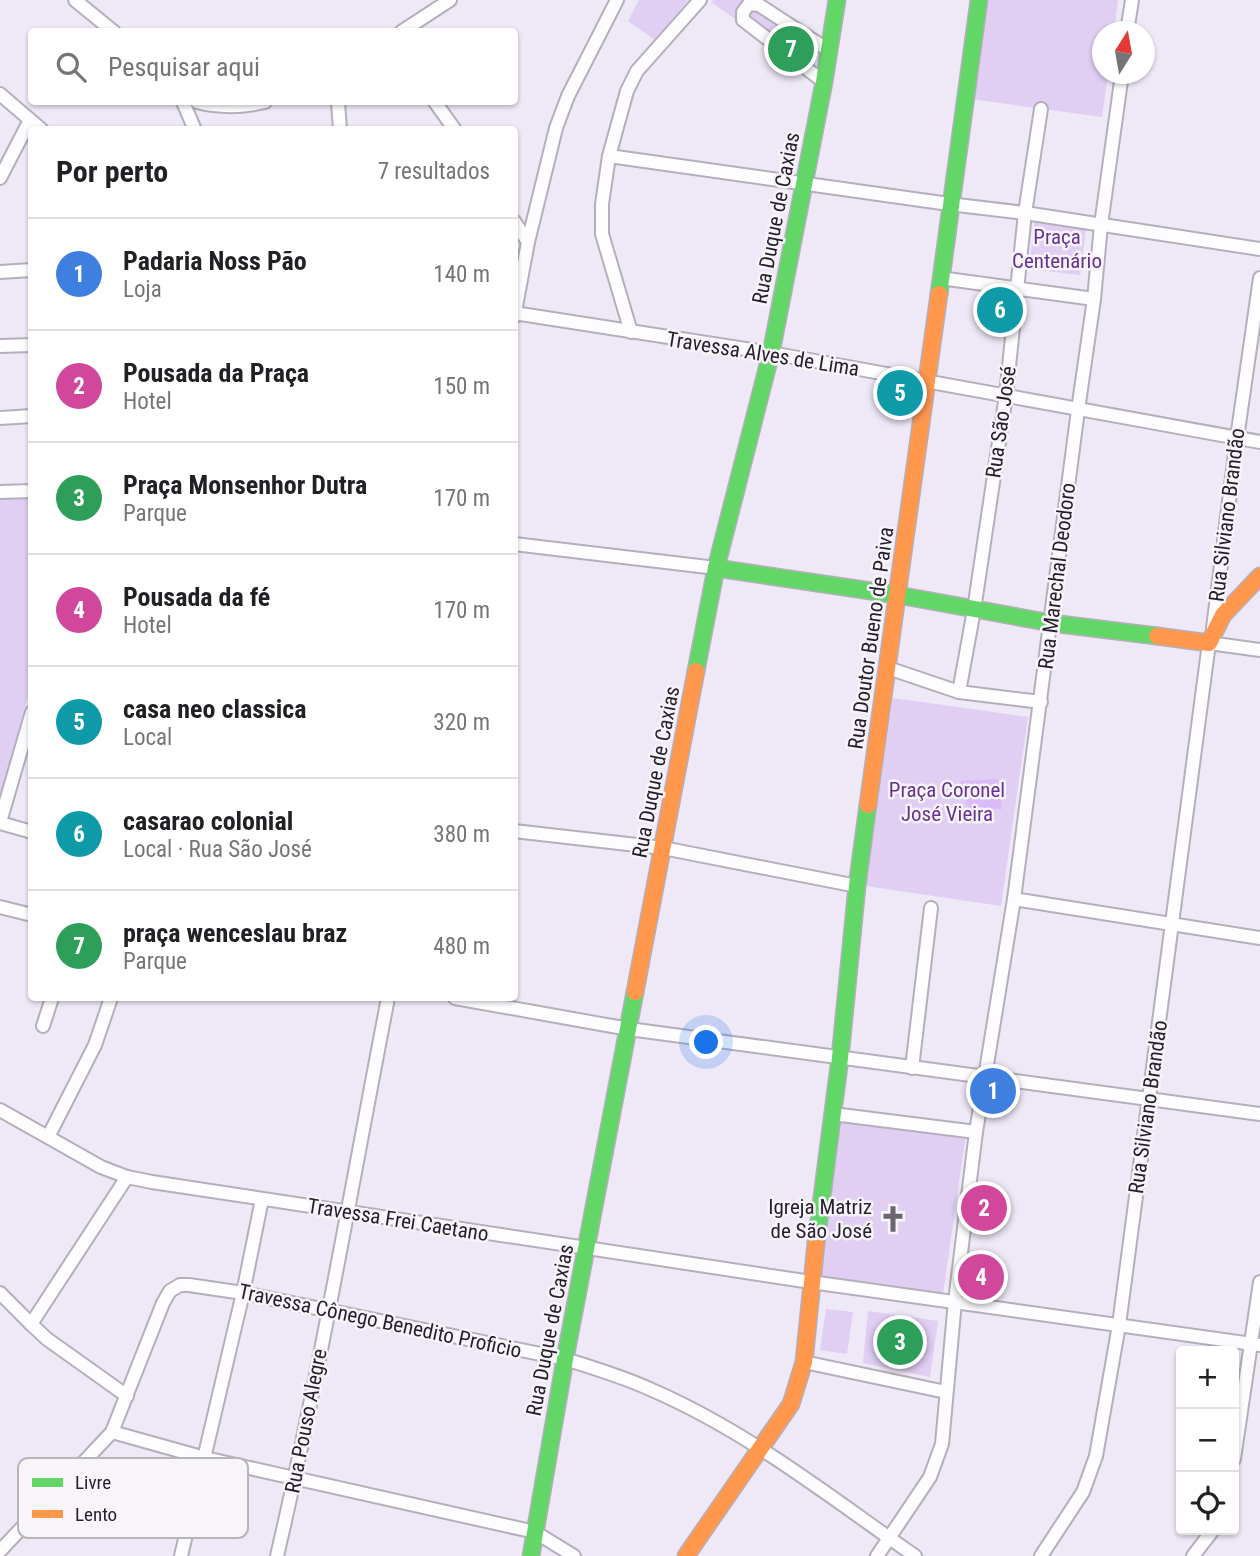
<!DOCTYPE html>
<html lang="pt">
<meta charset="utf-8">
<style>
:root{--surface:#fff;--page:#f6f6f6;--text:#202124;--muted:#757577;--line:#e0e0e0;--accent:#6b6572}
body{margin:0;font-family:"Roboto Condensed",sans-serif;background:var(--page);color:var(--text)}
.controls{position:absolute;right:21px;bottom:21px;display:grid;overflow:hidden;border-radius:7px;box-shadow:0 2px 5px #0004}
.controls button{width:63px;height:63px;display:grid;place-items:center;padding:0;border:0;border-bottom:2px solid var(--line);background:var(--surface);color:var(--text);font:35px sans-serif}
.compass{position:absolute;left:1092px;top:21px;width:63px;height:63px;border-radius:50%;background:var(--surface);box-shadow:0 2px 5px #0004;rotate:11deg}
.you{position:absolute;left:707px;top:1043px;width:24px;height:24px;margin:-18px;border:5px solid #fff;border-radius:50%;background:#1a73e8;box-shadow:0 0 0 10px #1a73e833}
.badge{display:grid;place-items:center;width:46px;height:46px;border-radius:50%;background:var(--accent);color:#fff;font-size:23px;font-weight:700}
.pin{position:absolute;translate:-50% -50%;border:4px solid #fff;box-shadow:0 2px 7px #0006}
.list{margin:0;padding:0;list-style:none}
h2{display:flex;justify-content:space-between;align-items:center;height:91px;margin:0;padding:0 28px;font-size:30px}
h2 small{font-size:23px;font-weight:400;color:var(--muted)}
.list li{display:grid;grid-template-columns:46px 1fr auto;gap:21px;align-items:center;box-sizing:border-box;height:112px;padding:0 28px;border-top:2px solid var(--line)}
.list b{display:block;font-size:26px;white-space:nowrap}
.list p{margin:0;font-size:23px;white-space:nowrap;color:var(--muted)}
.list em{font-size:23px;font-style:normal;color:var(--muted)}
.icon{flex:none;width:38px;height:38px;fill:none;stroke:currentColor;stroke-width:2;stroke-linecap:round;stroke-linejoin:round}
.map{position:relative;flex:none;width:1260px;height:1556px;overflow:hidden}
.search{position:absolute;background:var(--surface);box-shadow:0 2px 5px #0004;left:28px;top:28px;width:490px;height:77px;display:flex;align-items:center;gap:18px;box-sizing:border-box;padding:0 24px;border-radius:7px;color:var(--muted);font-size:26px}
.panel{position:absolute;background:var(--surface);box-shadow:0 2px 5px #0004;left:28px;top:126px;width:490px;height:875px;border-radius:7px}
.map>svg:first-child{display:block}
.green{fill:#e0cef3}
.water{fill:#dabaf9}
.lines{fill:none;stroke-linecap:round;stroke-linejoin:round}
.street-casing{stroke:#b5afbb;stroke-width:16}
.fast-casing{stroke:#b5afbb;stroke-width:19}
.slow-casing{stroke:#b5afbb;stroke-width:19}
.street{stroke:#fdfcfe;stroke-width:12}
.fast{stroke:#63d668;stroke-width:16}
.slow{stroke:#ff974d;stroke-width:16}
.labels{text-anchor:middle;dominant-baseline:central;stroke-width:5;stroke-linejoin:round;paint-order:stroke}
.street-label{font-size:21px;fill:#241f2b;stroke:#f7f4fa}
.park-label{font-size:21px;fill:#673291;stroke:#f7f4fa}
.poi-label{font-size:21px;fill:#241f2b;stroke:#f7f4fa;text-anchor:end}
.key{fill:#f7f4fa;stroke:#b8b4bc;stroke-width:2}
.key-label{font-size:19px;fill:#241f2b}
</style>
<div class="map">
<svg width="1260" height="1556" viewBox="0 0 1260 1556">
<rect width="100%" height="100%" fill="#efe8f7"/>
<g class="green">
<polygon points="639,0 688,0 655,40 628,21"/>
<polygon points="714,0 766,0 804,30 805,67 711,2"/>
<polygon points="985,0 1118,0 1114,31 1102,32 1102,74 1108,74 1102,117 971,99"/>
<polygon points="1034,222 1086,229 1080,275 1029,269"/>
<polygon points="31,496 31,684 0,798 0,500"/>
<polygon points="893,698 1028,717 1001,906 866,886"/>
<polygon points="842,1118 966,1134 943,1294 820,1278"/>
<polygon points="826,1309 853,1312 847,1354 820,1350"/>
<polygon points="868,1311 938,1321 930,1377 863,1363"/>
</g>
<polygon class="water" points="998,779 1002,809 968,808 960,781"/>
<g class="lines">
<defs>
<g id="street">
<polyline points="75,0 114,32"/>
<polyline points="401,32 450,0"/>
<polyline points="1127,32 1132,0"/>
<polyline points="824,82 743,20 743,12 749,4 759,5 828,50"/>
<polyline points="0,94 42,130"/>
<polyline points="183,102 195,130"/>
<path d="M197 102C220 108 243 107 265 102"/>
<polyline points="338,102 340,130"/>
<polyline points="435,102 455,130"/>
<polyline points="609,156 949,204 1025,213 1260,249"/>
<polyline points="0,178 30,120"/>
<polyline points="514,221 528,242"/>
<polyline points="0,272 32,270"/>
<polyline points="940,278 1094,299"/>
<polyline points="514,313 771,353 1260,442"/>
<polyline points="514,317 528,242 556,128 568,96 617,0"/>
<polyline points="631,332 602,234 602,204 609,156 627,91 637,71 700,0"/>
<polyline points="0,346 32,345"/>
<polyline points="0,418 32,416"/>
<polyline points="0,492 32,491"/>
<polyline points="514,544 716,568"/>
<polyline points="1213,628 1237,438 1260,278"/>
<polyline points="888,668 959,692 1041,702"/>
<polyline points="959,692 974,610 1006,395 1025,213 1041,109"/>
<polyline points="0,822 32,712"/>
<polyline points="0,823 32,832"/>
<polyline points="514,831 663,848 857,886"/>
<polyline points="1014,899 1260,938"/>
<polyline points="0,907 32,915"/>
<polyline points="455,998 629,1029 1260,1114"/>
<polyline points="43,1026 52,998"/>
<polyline points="912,1068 931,908"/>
<polyline points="0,1110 101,1167 127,1177 152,1182 811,1282 1260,1345"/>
<polyline points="833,1114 976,1132"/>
<polyline points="48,1137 95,1045 111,998"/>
<polyline points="0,1293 31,1324"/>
<polyline points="804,1362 946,1392"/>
<polyline points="127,1396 47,1339 31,1324 127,1177"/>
<polyline points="112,1432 205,1458 535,1532 574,1556"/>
<polyline points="1234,1459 1260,1282"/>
<path d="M0 1551 112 1432 163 1303 170 1291 180 1285H189L243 1293 565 1359C594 1368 624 1377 652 1390 747 1431 830 1497 915 1556"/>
<polyline points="181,1556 243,1293 262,1199"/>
<path d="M277 1556C320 1371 352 1184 388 998"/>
<polyline points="877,1556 930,1477 942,1444 955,1301 976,1132 1014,899 1078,410 1094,299 1101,225 1122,74"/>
<polyline points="1041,1556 1083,1492 1096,1456 1119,1325 1209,643 1260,650"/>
<polyline points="1193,1556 1213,1530"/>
</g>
<g id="fast">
<polyline points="939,294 979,0"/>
<polyline points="716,568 898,595 1051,623 1157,636"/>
<polyline points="696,671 716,568 771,353 824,82 837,0"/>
<polyline points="816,1243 840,1058 857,886 868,805"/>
<polyline points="531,1556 565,1359 635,992"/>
</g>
<g id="slow">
<polyline points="1157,636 1209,643 1223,615 1260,576"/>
<polyline points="868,805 939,294"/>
<polyline points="635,992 696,671"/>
<polyline points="686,1556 791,1404 804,1362 816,1243"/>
</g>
</defs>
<use href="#street" class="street-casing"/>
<use href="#fast" class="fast-casing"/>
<use href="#slow" class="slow-casing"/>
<use href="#street" class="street"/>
<use href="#fast" class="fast"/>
<use href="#slow" class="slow"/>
</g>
<defs>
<symbol id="church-bare" viewBox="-9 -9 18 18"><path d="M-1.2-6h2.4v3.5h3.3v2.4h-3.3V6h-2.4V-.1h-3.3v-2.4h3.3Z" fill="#6b6572" stroke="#f7f4fa" stroke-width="2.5" paint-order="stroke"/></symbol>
</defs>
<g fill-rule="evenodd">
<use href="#church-bare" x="874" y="1200" width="38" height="38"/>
</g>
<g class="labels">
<g class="street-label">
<text transform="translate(776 218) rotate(-79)">Rua Duque de Caxias</text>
<text transform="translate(763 354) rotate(9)">Travessa Alves de Lima</text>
<text transform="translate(1001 422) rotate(-82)">Rua São José</text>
<text transform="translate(1227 515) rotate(-83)">Rua Silviano Brandão</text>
<text transform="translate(1057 576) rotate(-83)">Rua Marechal Deodoro</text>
<text transform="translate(871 638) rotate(-82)">Rua Doutor Bueno de Paiva</text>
<text transform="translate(656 772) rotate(-79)">Rua Duque de Caxias</text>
<text transform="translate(1148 1107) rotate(-82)">Rua Silviano Brandão</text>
<text transform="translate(398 1220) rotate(9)">Travessa Frei Caetano</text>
<text transform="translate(380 1321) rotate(12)">Travessa Cônego Benedito Proficio</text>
<text transform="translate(550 1330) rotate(-79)">Rua Duque de Caxias</text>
<text transform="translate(306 1421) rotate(-79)">Rua Pouso Alegre</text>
</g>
<g class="park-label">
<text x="1057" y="237">Praça<tspan x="1057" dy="24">Centenário</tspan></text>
<text x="947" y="790">Praça Coronel<tspan x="947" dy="24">José Vieira</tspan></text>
</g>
<g class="poi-label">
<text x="872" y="1207">Igreja Matriz<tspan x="872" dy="24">de São José</tspan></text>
</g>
</g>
<rect x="18" y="1458" width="230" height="80" rx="10" class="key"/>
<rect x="32" y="1478" width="31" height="9" fill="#63d668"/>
<rect x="32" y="1510" width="31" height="8" fill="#ff974d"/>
<g class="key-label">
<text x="75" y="1489">Livre</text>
<text x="75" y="1521">Lento</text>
</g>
</svg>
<div class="controls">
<button>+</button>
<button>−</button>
<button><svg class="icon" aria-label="locate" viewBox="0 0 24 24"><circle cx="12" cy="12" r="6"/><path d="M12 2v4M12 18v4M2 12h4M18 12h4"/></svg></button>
</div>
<svg class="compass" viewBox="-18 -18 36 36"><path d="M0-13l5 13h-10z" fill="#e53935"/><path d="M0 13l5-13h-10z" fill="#757577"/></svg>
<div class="you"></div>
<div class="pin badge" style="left:993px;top:1091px;background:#3f7fe0">1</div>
<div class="pin badge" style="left:984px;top:1208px;background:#d1479c">2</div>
<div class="pin badge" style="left:900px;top:1342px;background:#2e9e5b">3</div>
<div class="pin badge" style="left:981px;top:1277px;background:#d1479c">4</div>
<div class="pin badge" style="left:900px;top:393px;background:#0f9aa8">5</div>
<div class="pin badge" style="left:1000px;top:310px;background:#0f9aa8">6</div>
<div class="pin badge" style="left:791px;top:49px;background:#2e9e5b">7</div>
<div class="search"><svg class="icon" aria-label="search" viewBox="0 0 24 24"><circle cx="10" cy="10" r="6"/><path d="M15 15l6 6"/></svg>Pesquisar aqui</div>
<section class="panel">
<h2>Por perto<small>7 resultados</small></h2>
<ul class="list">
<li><span class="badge" style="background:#3f7fe0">1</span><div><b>Padaria Noss Pão</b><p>Loja</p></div><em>140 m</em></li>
<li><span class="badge" style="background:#d1479c">2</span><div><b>Pousada da Praça</b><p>Hotel</p></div><em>150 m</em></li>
<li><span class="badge" style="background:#2e9e5b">3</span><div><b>Praça Monsenhor Dutra</b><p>Parque</p></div><em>170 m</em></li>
<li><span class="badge" style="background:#d1479c">4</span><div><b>Pousada da fé</b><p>Hotel</p></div><em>170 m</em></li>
<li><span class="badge" style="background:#0f9aa8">5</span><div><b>casa neo classica</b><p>Local</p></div><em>320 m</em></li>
<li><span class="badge" style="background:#0f9aa8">6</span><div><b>casarao colonial</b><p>Local · Rua São José</p></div><em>380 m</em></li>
<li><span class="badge" style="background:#2e9e5b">7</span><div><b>praça wenceslau braz</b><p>Parque</p></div><em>480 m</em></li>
</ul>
</section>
</div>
